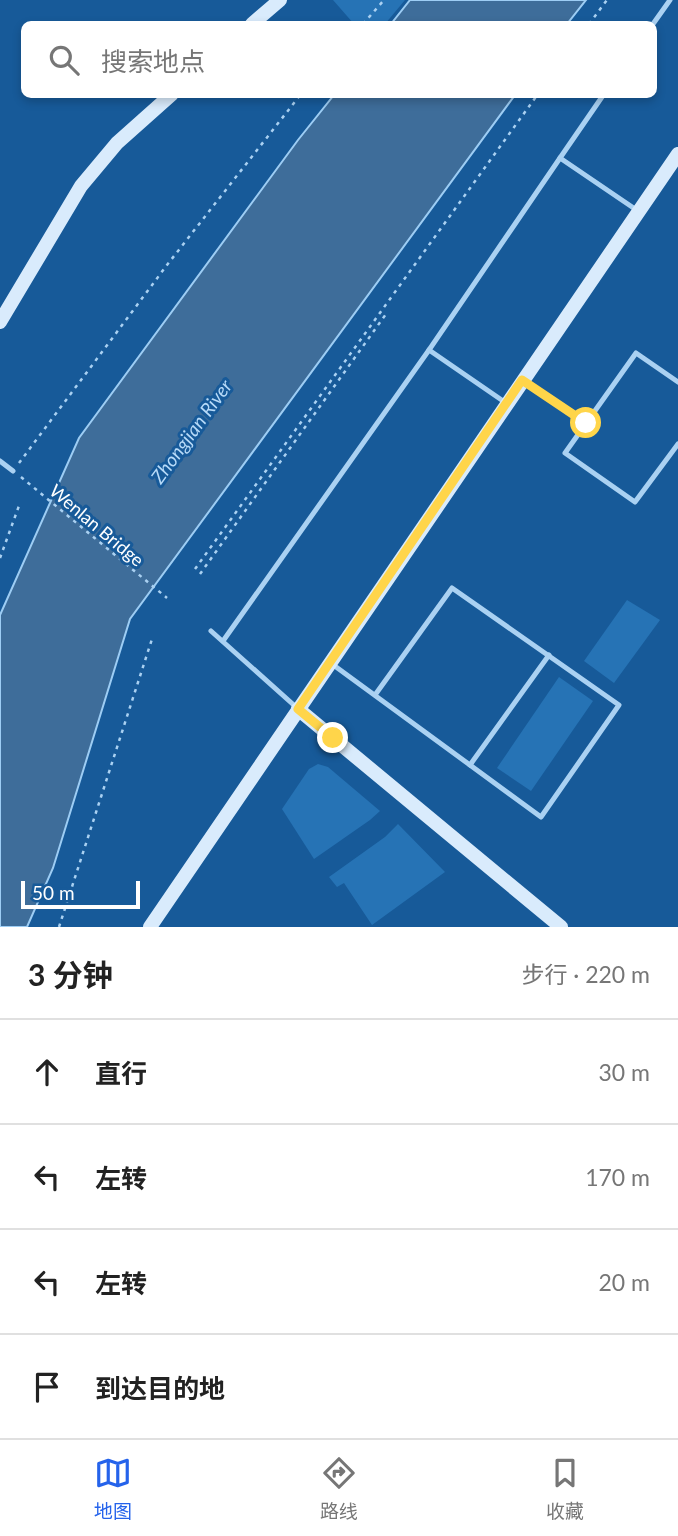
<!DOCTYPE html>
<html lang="zh">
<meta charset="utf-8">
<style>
:root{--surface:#fff;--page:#f2f2f2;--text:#222;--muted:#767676;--line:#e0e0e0;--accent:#2563eb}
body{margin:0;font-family:Lato,"Noto Sans SC",sans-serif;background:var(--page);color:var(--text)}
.scale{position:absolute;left:21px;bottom:18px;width:119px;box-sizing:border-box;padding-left:7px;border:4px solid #fff;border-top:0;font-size:19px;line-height:24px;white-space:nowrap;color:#fff;-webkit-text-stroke:5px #175a99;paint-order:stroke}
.stop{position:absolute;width:21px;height:21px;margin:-16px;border:5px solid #ffd54a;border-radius:50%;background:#fff}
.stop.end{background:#ffd54a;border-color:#fff;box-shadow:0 2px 7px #0008}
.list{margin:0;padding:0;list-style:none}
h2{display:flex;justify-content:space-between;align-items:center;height:91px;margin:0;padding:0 28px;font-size:30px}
h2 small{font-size:23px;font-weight:400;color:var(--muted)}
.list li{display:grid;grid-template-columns:46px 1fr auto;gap:21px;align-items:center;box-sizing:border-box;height:105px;padding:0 28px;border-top:2px solid var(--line)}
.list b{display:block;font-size:26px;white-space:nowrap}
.list em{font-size:23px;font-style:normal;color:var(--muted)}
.icon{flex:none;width:38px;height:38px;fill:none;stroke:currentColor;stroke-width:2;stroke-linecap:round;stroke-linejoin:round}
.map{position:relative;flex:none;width:678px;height:927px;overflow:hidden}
.search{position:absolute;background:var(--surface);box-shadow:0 4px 10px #0003;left:21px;right:21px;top:21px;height:77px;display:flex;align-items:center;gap:18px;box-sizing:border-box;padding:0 24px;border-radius:10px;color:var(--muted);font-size:26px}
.sheet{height:511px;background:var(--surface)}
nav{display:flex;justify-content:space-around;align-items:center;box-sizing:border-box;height:98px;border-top:2px solid var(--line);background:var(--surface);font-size:19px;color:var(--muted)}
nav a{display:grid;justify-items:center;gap:4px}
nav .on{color:var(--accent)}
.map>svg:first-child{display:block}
.green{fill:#2673b5}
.water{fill:#3e6d9a;stroke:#9dcdf4;stroke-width:2}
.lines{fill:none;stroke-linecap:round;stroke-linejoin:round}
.path{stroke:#aad1f2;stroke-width:2.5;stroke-dasharray:3.5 5;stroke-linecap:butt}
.lane{stroke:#aad1f2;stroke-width:5}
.secondary{stroke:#d9ebfc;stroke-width:14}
.route{stroke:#ffd54a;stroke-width:9}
.labels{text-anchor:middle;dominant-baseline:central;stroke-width:6;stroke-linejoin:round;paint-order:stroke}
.street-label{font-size:18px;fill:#fff;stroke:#175a99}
.water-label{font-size:19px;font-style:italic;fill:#b7daf8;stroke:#175a99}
</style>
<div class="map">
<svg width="678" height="927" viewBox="0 0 678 927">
<rect width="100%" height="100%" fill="#175a99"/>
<g class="green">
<polygon points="333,0 405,0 385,24 354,24"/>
<polygon points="627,600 660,620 614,683 584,661"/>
<polygon points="559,677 593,701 531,791 497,768"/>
<polygon points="318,764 328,767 380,811 370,820 314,859 282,809 309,769"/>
<polygon points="398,824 445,872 372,925 344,883 337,887 329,877 385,837"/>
</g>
<g class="water">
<polygon points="410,0 586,0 567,24 391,24"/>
<polygon points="334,95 515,95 130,619 53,868 27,927 0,927 0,615 79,438 298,140"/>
</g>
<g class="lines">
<g class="path">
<polyline points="363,24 384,0"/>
<polyline points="589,24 607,0"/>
<polyline points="19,463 167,265 301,94"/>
<polyline points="21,477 167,598"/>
<polyline points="0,558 20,503"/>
<polyline points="195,569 538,94"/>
<polyline points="200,574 386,314"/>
<polyline points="59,927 152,639"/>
</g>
<g class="lane">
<polyline points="653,24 670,0"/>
<polyline points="604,94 560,158 638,211"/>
<polyline points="429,350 506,403"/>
<polyline points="524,382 586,423"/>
<polyline points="678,382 636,353 565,453 635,502 678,444"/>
<polyline points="0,461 13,471"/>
<polyline points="211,631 296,707"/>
<polyline points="223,641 429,350 560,158"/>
<polyline points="332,664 541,817 619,705 452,588 375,695"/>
<polyline points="470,765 549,655"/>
</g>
<g class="secondary">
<polyline points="252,24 280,0"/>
<polyline points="0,322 81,186 117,143 172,94"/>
<polyline points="298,709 561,927"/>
<polyline points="150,927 678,154"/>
</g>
</g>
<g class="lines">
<polyline class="route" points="333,738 298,709 522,380 586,423"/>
</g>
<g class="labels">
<g class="street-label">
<text transform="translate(97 525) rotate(40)">Wenlan Bridge</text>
</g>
<g class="water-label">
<text transform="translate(191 431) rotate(-54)">Zhongjian River</text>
</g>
</g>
</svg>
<div class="scale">50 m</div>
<div class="stop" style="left:586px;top:423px"></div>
<div class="stop end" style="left:333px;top:738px"></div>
<div class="search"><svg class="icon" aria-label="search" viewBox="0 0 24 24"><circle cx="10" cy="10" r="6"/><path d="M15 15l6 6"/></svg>搜索地点</div>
</div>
<section class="sheet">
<h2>3 分钟<small>步行 · 220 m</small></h2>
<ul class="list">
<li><svg class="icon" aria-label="ahead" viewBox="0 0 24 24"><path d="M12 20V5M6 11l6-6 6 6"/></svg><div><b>直行</b></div><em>30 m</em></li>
<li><svg class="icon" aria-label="left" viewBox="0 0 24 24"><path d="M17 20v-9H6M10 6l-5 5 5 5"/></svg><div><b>左转</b></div><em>170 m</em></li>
<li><svg class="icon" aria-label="left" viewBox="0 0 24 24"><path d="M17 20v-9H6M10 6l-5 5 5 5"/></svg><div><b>左转</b></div><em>20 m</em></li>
<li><svg class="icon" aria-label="arrive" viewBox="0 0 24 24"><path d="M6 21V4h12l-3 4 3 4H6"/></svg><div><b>到达目的地</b></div></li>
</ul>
</section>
<nav>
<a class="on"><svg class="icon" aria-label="map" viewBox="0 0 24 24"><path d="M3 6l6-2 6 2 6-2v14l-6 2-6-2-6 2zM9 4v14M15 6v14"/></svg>地图</a>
<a><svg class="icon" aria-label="directions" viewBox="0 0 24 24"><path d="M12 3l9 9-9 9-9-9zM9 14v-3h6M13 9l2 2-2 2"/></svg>路线</a>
<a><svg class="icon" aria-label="saved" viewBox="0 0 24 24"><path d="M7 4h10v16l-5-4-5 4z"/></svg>收藏</a>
</nav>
